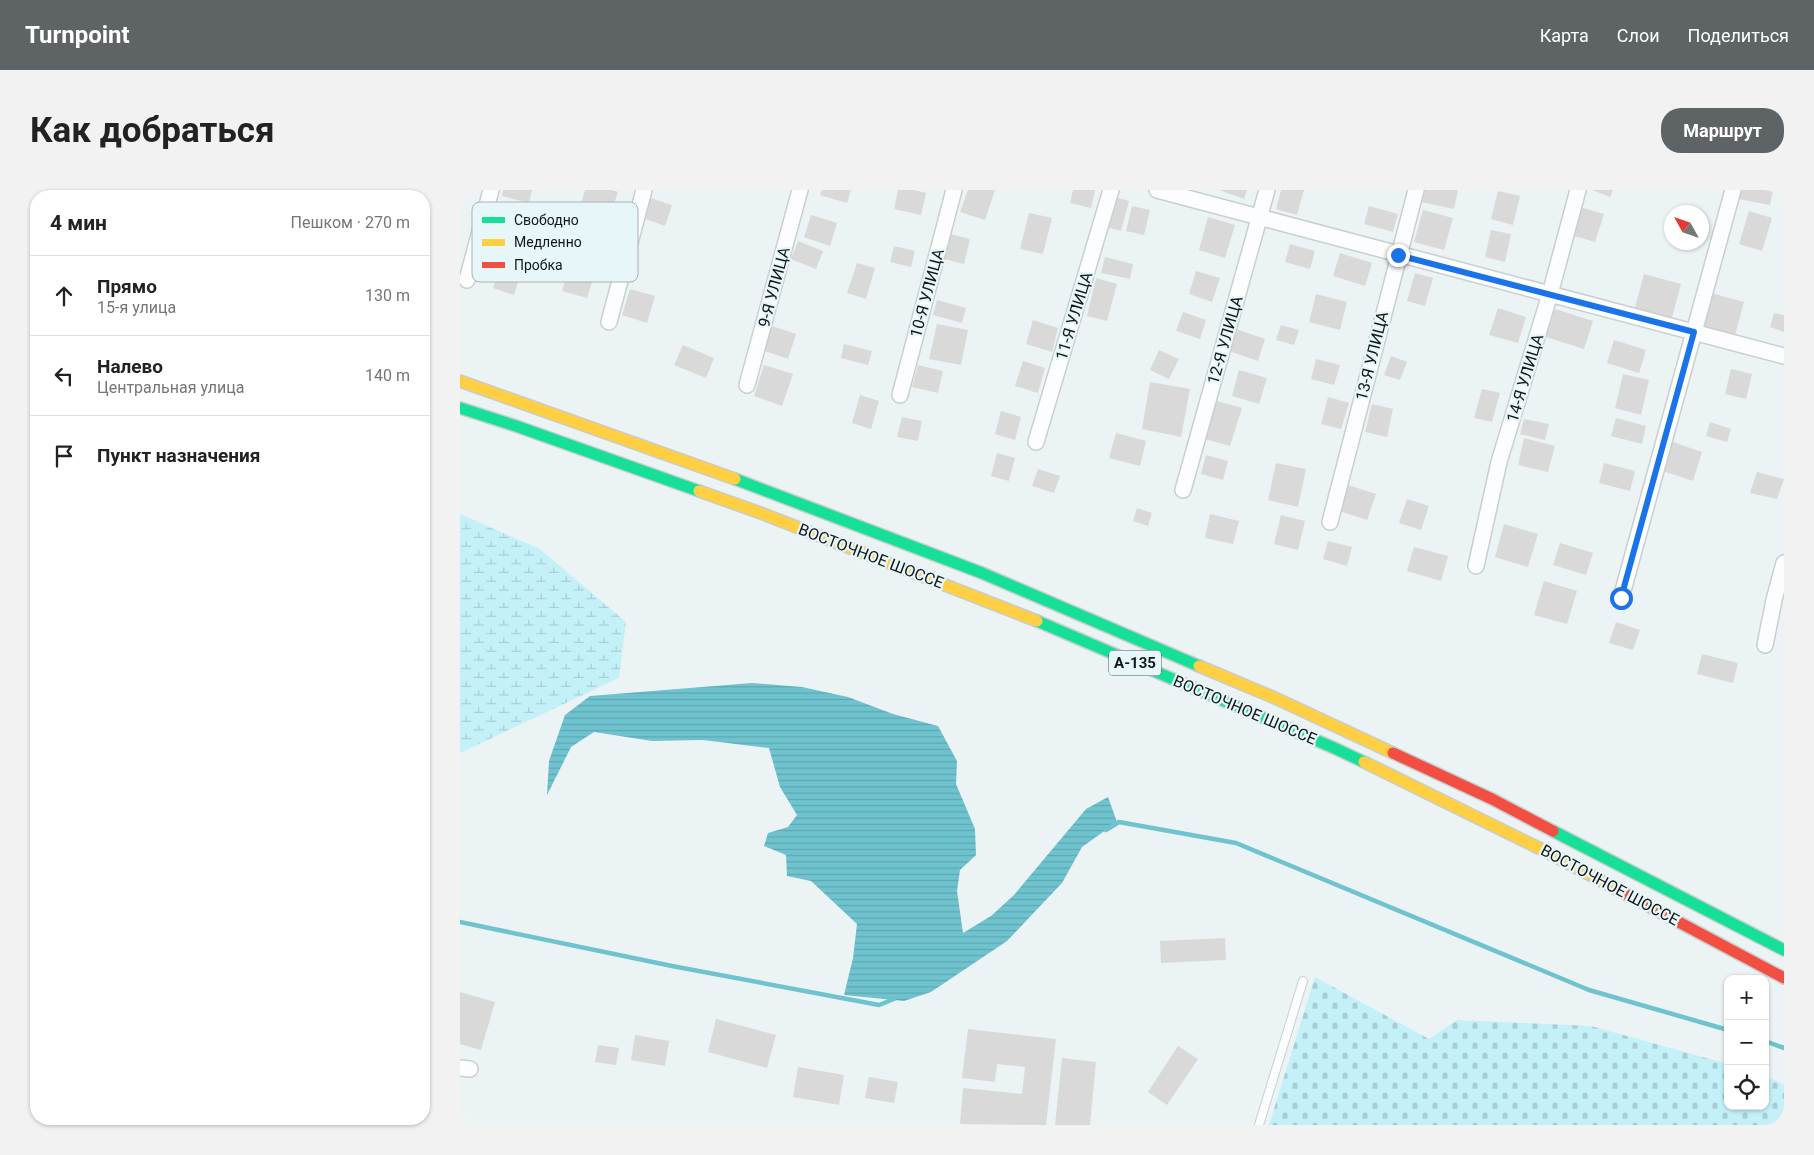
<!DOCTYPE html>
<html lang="ru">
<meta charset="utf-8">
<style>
:root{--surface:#fff;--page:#f2f2f2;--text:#222;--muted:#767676;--line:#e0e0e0;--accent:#5e6465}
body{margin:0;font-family:Roboto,sans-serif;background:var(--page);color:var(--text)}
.controls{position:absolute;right:15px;bottom:15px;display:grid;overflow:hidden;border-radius:10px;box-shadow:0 1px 4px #0004}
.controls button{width:45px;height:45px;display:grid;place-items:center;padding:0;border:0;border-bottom:1px solid var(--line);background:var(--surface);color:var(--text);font:25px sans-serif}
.compass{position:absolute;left:1204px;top:15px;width:45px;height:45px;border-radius:50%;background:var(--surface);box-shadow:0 1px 4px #0004;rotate:310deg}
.stop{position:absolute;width:15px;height:15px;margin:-11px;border:4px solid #1a73e8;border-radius:50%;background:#fff}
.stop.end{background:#1a73e8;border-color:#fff;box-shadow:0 1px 5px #0008}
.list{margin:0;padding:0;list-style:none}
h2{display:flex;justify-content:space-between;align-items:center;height:65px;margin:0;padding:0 20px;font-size:21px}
h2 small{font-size:16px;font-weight:400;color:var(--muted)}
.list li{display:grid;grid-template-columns:32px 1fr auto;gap:15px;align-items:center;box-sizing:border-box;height:80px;padding:0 20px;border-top:1px solid var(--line)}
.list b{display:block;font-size:19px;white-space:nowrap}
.list p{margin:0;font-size:16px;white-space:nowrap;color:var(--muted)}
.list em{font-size:16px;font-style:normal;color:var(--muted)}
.icon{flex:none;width:28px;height:28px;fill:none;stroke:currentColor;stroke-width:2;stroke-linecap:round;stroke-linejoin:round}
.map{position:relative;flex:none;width:1324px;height:935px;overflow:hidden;border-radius:20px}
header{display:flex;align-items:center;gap:30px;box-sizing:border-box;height:70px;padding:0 25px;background:var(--accent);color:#fff}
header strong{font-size:24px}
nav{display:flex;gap:28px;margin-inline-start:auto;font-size:18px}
.intro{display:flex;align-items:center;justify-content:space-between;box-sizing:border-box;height:120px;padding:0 30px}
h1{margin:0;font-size:35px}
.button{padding:12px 22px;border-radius:20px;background:var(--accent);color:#fff;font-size:18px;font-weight:700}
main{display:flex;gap:30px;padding:0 30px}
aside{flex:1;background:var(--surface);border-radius:20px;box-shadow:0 1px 4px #0004}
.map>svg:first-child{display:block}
.wetland{fill:url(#wetland-marsh)}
.cemetery{fill:url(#cemetery-stones)}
.water{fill:url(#water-rules)}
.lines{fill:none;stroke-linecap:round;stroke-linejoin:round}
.stream{stroke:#6ec3cf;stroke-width:4.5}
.building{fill:#d9d9d9}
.lane-casing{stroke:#c9cfd0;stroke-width:10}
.street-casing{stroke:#c9cfd0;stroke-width:18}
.fast-casing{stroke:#c8cdcd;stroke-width:14}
.slow-casing{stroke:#c8cdcd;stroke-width:14}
.jam-casing{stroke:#c8cdcd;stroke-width:14}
.lane{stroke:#fcfdfe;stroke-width:8}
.street{stroke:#fcfdfe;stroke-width:15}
.fast{stroke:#16e098;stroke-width:11}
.slow{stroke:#ffcf43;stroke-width:11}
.jam{stroke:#f24e42;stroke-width:11}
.route{stroke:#1a73e8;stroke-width:6}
.labels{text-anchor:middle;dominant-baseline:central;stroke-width:4.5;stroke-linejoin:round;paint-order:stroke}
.shield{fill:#e7f6f9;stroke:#525a5c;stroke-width:1}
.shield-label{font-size:15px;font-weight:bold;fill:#121718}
.street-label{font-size:16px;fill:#121718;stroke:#e7f6f9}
.key{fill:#e7f6f9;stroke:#a7b3b6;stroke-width:1}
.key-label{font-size:14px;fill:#121718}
</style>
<header>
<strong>Turnpoint</strong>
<nav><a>Карта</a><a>Слои</a><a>Поделиться</a></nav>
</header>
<div class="intro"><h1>Как добраться</h1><a class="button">Маршрут</a></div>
<main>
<aside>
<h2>4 мин<small>Пешком · 270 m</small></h2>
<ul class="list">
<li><svg class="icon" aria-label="ahead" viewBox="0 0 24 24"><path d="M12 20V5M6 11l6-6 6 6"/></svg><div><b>Прямо</b><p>15-я улица</p></div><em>130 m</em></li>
<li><svg class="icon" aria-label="left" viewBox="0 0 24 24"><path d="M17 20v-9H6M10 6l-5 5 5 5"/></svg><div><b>Налево</b><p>Центральная улица</p></div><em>140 m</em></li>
<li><svg class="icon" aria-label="arrive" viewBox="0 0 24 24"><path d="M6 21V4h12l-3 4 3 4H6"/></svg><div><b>Пункт назначения</b></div></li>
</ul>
</aside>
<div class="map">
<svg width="1324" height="935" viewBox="0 0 1324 935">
<defs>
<pattern id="wetland-marsh" width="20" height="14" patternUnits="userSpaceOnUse" patternTransform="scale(1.25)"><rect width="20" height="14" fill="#c4f1f8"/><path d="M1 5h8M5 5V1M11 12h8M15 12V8" fill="none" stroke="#a7ced4"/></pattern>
<pattern id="cemetery-stones" width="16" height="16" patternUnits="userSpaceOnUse" patternTransform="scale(1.25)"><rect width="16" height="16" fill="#c4f1f8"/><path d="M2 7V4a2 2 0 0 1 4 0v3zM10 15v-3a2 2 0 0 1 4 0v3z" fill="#a7ced4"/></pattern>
<pattern id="water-rules" width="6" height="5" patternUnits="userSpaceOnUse" patternTransform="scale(1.25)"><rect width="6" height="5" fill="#6ec3cf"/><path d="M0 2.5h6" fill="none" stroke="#5ea7b1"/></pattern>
</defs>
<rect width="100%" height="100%" fill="#ebf3f5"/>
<polygon class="wetland" points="0,324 80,359 166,432 159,488 0,563"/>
<polygon class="cemetery" points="855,787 969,849 997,830 1131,836 1268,874 1268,916 1305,916 1305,885 1324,895 1324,935 809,935"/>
<polygon class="water" points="292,493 342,497 388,507 433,524 478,536 497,571 496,594 515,639 516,665 500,680 497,701 503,743 531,726 554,705 626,619 648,607 657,632 622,657 602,693 547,751 471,802 444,811 384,805 393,768 397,734 351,691 327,686 326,665 304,656 308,643 328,637 337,625 320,597 309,558 243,550 192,551 134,542 111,557 87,605 89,571 105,525 130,506"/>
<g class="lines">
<g class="stream">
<polyline points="646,640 659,632 776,653 1129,800 1268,840"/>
<polyline points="0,732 212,776 419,815 434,809"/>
<polyline points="1305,851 1324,858"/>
</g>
</g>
<g class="building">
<polygon points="43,0 72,0 69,13 42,6"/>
<polygon points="125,0 152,0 158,2 150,26 120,17"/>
<polygon points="362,0 391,0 387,13 360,5"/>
<polygon points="438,0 454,0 466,3 461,25 434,19"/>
<polygon points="508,0 535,0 525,30 500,22"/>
<polygon points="613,0 635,0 631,18 610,13"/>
<polygon points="759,0 787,0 784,9"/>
<polygon points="821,0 844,0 837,25 816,19"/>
<polygon points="964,0 998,0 994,19 961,12"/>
<polygon points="1132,0 1153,0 1150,7"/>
<polygon points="1281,0 1313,0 1310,15 1279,9"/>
<polygon points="1038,1 1060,6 1053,35 1031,29"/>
<polygon points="187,7 212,15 205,36 180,27"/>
<polygon points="655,7 669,11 661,41 646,37"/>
<polygon points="672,16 690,20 684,45 666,41"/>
<polygon points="909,16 938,24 933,42 904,34"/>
<polygon points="1120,17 1144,24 1135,52 1111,45"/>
<polygon points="963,20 993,28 984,60 954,52"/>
<polygon points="1289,21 1312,28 1302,61 1279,54"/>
<polygon points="569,23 592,28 583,64 560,59"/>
<polygon points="351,25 377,33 370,56 344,47"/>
<polygon points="748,27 775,35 765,68 739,60"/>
<polygon points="1031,40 1051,44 1045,72 1025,67"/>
<polygon points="490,44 510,49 504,74 484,69"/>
<polygon points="338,51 363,61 356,79 331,69"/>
<polygon points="830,54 855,61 850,79 825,72"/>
<polygon points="434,56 455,61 451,77 430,72"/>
<polygon points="880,63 912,73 905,96 873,86"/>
<polygon points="645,67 673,74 670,89 641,83"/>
<polygon points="397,73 415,78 406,109 387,103"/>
<polygon points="39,79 60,86 54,105 33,98"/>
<polygon points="109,79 134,86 127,108 102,101"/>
<polygon points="736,81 760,88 752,112 729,104"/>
<polygon points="955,83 973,88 965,116 947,111"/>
<polygon points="1184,84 1221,94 1211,131 1174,121"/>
<polygon points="636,88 657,94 647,131 627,126"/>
<polygon points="170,99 195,106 187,133 162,125"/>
<polygon points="1251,103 1284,112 1275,145 1242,136"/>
<polygon points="856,104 887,112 880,140 849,132"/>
<polygon points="477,110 506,118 502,133 473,125"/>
<polygon points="1038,118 1066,127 1058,153 1029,145"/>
<polygon points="1095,119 1133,131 1124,159 1086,147"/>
<polygon points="723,122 746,130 740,149 716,141"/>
<polygon points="1314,123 1324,125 1324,142 1310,137"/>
<polygon points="573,130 598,138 592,162 566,154"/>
<polygon points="477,134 508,140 501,175 469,169"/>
<polygon points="309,135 336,144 328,169 302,160"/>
<polygon points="821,135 839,140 834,155 816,150"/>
<polygon points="776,139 805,149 798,171 769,161"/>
<polygon points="1154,150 1186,160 1179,183 1147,173"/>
<polygon points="384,154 412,161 408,175 381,168"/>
<polygon points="223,155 254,168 246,188 214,175"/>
<polygon points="699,160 719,169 709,189 690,180"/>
<polygon points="931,166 947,172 940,190 924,185"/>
<polygon points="856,169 880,175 874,195 851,189"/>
<polygon points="563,171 585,178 578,203 555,196"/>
<polygon points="304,175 333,184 322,216 294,206"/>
<polygon points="458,175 483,181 478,203 452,197"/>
<polygon points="1271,179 1292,184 1286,209 1265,204"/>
<polygon points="779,180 807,188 799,214 772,206"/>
<polygon points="1163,184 1189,190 1181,225 1155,218"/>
<polygon points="690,192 730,199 721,247 682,239"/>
<polygon points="1022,199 1040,203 1032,232 1014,228"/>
<polygon points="400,205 419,211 411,239 392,233"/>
<polygon points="868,207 889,213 881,239 861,234"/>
<polygon points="757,211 782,218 770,256 745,249"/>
<polygon points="912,214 933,219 927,247 905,242"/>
<polygon points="541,221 561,227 555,250 535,244"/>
<polygon points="442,227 462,231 458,251 437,247"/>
<polygon points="1156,228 1186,236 1182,254 1151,246"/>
<polygon points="1064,229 1089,234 1085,250 1060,244"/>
<polygon points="1250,232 1271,239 1267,252 1246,246"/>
<polygon points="656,243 686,251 680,276 649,268"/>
<polygon points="1064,248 1095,256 1088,282 1058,275"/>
<polygon points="1210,251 1242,262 1233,291 1200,280"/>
<polygon points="537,263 555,268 549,291 531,286"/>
<polygon points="746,265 768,271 763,290 741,284"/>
<polygon points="816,273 846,279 838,317 808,310"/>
<polygon points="1144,273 1175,281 1170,301 1139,293"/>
<polygon points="578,279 600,286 594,303 572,296"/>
<polygon points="1297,282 1324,289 1317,309 1290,303"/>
<polygon points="888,295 916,304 907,330 879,321"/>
<polygon points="947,309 969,316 961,340 939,333"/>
<polygon points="677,318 692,323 688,336 673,331"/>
<polygon points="750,324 779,331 773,354 745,348"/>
<polygon points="821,325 845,331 838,360 814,354"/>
<polygon points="1044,334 1078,344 1068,377 1035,367"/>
<polygon points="868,351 892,357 887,376 863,369"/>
<polygon points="1100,353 1133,363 1126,385 1093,375"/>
<polygon points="954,357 988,366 981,391 947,381"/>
<polygon points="1084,391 1117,401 1107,434 1074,425"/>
<polygon points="1156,432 1180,440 1173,460 1149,453"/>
<polygon points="1242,464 1278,473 1273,493 1237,484"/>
<polygon points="765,748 766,770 701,773 700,751"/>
<polygon points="0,802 35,812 21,860 0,854"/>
<polygon points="256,829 316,845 307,878 248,862"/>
<polygon points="508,839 596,849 586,935 500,934 503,898 562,904 565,877 537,874 535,892 502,888"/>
<polygon points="175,845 209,851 205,876 171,870"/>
<polygon points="138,855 159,858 156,875 135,872"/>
<polygon points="718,856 738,869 707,915 688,902"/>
<polygon points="602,868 636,872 630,935 595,935"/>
<polygon points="338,877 384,885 379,915 333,907"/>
<polygon points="409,887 438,892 434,913 405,908"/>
</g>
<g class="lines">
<defs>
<polyline id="lane" points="799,935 843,791"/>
<g id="street">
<polyline points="697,0 1324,166"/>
<polyline points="7,90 31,0"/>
<polyline points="149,132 184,0"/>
<polyline points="287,195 340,0"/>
<polyline points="440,205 494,0"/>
<polyline points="576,252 651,0"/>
<polyline points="723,300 807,0"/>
<polyline points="870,332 956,0"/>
<polyline points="1016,376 1039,272 1090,104 1118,0"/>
<polyline points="1161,408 1273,0"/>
<polyline points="1305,455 1314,410 1324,373"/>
<polyline points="0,878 10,879"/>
</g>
<g id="fast">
<polyline points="0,218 56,236 239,301"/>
<polyline points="275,289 522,383 739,476"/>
<polyline points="577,431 872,557 904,572"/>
<polyline points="1093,641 1324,760"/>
</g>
<g id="slow">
<polyline points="0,191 275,289"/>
<polyline points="239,301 298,322 577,431"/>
<polyline points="739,476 815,508 933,563"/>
<polyline points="904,572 1091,664 1166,704"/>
</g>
<g id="jam">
<polyline points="933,563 1032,609 1093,641"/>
<polyline points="1166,704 1324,788"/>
</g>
</defs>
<use href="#lane" class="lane-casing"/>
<use href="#street" class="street-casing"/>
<use href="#fast" class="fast-casing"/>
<use href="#slow" class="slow-casing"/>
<use href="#jam" class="jam-casing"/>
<use href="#lane" class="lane"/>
<use href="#street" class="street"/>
<use href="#fast" class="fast"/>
<use href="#slow" class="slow"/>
<use href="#jam" class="jam"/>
</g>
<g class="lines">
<polyline class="route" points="938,65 1234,142 1161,408"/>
</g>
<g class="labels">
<rect class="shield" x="649" y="460.5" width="52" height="25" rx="4"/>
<g class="shield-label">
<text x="675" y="473">А-135</text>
</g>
<g class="street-label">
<text transform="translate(314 97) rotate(-75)">9-Я УЛИЦА</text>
<text transform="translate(467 103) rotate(-75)">10-Я УЛИЦА</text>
<text transform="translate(614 126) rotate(-73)">11-Я УЛИЦА</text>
<text transform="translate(765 150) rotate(-74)">12-Я УЛИЦА</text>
<text transform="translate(912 166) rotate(-76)">13-Я УЛИЦА</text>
<text transform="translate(1065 188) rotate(-73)">14-Я УЛИЦА</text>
<text transform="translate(411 366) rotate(21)">ВОСТОЧНОЕ ШОССЕ</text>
<text transform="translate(785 520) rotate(23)">ВОСТОЧНОЕ ШОССЕ</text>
<text transform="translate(1150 695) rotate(28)">ВОСТОЧНОЕ ШОССЕ</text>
</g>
</g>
<rect x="12" y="12" width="166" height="80" rx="8" class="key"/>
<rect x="22" y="27" width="23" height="6" fill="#16e098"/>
<rect x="22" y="49" width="23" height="7" fill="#ffcf43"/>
<rect x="22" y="72" width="23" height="6" fill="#f24e42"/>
<g class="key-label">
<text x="54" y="35">Свободно</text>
<text x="54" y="57">Медленно</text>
<text x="54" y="80">Пробка</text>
</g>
</svg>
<div class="controls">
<button>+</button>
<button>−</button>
<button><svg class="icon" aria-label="locate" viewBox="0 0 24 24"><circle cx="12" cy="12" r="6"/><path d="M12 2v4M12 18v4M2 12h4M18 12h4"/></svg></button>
</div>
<svg class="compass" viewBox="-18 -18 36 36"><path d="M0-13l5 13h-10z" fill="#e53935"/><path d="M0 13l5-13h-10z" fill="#767676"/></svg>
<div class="stop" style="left:1161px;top:408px"></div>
<div class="stop end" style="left:938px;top:65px"></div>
</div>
</main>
